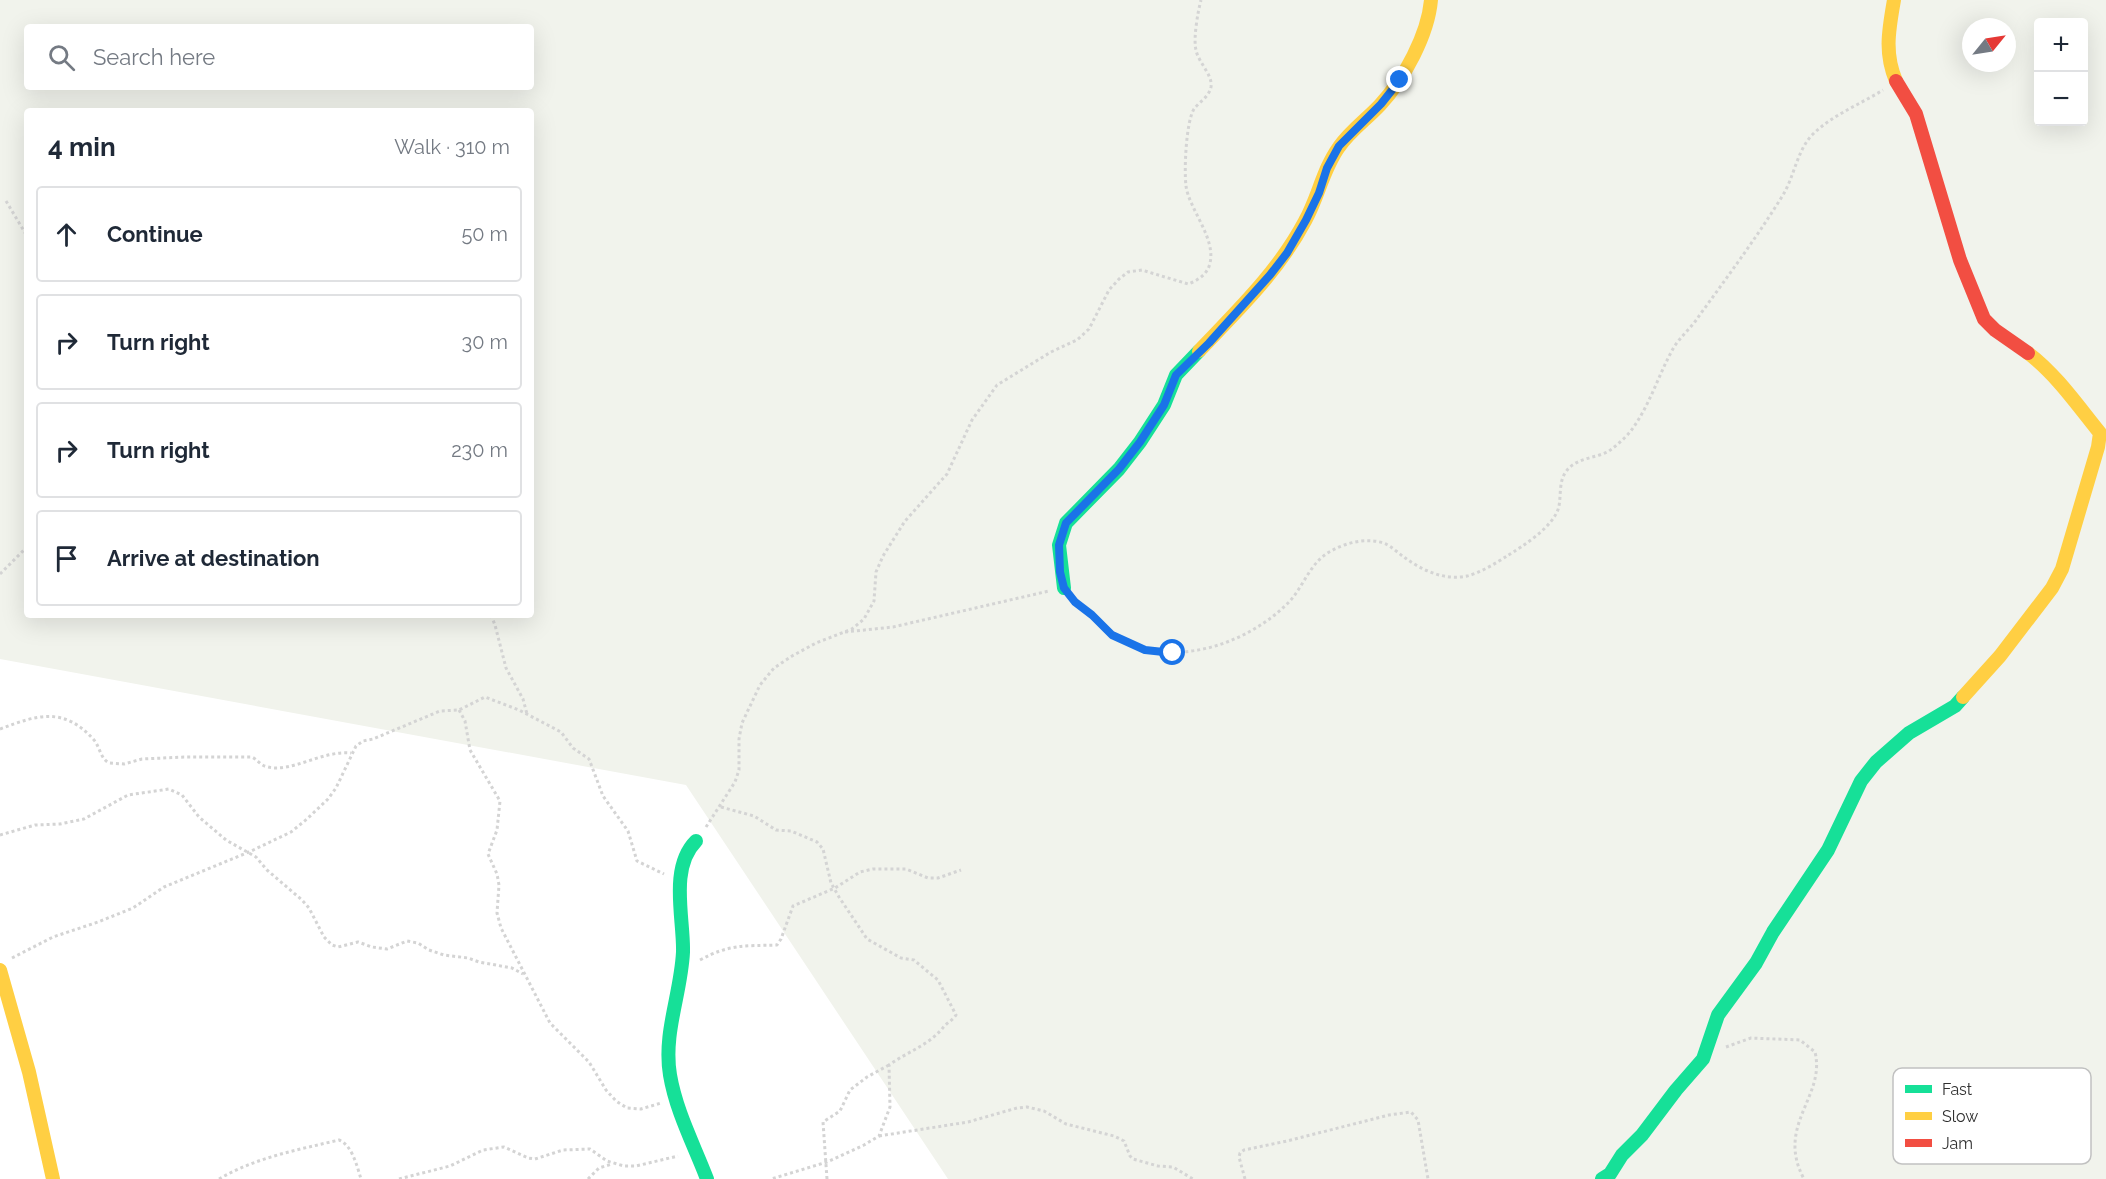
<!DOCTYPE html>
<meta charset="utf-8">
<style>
:root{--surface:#fff;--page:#f6f6f7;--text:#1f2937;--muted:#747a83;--line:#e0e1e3}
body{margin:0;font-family:Raleway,sans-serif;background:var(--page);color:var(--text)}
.controls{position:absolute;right:18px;top:18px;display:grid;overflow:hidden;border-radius:6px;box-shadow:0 6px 24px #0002}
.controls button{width:54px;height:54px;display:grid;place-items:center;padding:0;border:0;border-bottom:2px solid var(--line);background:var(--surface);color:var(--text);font:30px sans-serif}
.compass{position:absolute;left:1962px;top:18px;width:54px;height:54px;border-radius:50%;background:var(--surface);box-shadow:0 6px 24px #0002;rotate:60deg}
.stop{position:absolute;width:18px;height:18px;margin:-14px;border:4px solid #1a73e8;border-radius:50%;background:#fff}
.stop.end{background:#1a73e8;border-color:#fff;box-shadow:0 2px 6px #0008}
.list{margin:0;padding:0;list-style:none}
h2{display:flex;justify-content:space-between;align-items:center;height:78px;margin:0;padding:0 24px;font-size:26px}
h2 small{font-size:20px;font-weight:400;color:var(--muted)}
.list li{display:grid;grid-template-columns:39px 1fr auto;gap:18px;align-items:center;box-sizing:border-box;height:96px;margin:0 12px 12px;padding:0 12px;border:2px solid var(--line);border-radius:6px}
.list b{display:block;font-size:22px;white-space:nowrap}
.list em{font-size:20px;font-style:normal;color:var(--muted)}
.icon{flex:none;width:33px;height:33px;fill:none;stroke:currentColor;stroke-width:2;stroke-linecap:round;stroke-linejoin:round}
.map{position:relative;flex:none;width:2106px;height:1179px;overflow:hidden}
.search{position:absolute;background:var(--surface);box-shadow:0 6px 24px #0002;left:24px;top:24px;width:510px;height:66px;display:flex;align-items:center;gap:15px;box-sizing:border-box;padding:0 21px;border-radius:6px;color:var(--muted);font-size:22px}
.panel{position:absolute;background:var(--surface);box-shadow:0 6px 24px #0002;left:24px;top:108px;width:510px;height:510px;border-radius:6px}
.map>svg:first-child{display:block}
.green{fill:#f1f3ec;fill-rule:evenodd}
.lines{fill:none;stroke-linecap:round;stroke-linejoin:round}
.path{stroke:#d4d4d4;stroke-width:3;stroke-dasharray:3 3;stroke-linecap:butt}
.fast{stroke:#16e098;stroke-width:14}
.slow{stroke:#ffcf43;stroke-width:14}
.jam{stroke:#f24e42;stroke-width:14}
.route{stroke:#1a73e8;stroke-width:8}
.key{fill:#fff;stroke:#c1c1c1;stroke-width:1.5}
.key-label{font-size:16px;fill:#303030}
</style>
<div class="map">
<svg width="2106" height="1179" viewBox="0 0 2106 1179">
<rect width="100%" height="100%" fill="#fff"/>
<path class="green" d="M0 0H2106V1179H948L686 785 0 659ZM2038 22H2084V122H2038ZM27 27H531V87H27ZM1971 27H2007V63H1971ZM27 111H531V615H27Z"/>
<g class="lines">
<g class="path">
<polyline points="6,201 27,236"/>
<polyline points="0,574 27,547"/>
<path d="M1075 602C1081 607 1088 611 1093 616 1100 622 1106 630 1113 635 1168 671 1246 646 1289 602 1304 586 1310 562 1331 551 1347 542 1369 537 1386 544 1392 547 1398 553 1404 557 1421 570 1445 581 1467 576 1480 573 1496 563 1507 556 1523 546 1555 526 1559 506 1561 495 1559 483 1565 473 1575 457 1595 459 1609 451 1616 446 1625 438 1630 432 1650 406 1658 375 1674 347 1681 336 1692 327 1699 316 1728 276 1757 237 1783 195 1794 177 1797 151 1812 135 1832 115 1859 105 1883 90"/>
<polyline points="491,615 495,625 506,668 523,699 527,714"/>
<polyline points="845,632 893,627 1049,591"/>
<polyline points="459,710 465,721 470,750 500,801 497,830 488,854 497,874 499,885 497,913 501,928 550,1023 589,1062 606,1090 616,1101 627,1108 641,1109 661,1103"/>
<path d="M0 729C37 715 64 706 94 740 100 747 100 758 109 763L124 764 142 759 184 757H252C258 760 261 766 268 767 291 773 323 750 351 753"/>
<path d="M721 807 754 816 776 830 791 831 817 842 823 849 831 883 839 897 867 939 901 958 914 960 927 971 938 980 956 1015C952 1021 946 1023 942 1029 927 1046 907 1052 889 1065L890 1107 879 1136 864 1145 827 1162 771 1179"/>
<path d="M706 827 735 782 739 770V739L742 723 760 685 774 668 792 656 816 643 852 629 864 619 874 601 876 572 883 556 905 521 947 474 972 420 997 385 1051 352 1077 340 1089 329 1109 290 1119 279 1128 272 1142 270 1188 284C1197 281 1208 274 1210 263 1216 238 1189 209 1186 186 1184 170 1186 122 1194 109 1199 102 1209 97 1211 87 1213 75 1198 62 1196 50 1193 39 1198 11 1201 0"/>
<polyline points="0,835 35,825 60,824 84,819 128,795 169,789 182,795 199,817 226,840 256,857 267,870 302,900 309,908 324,937 332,945 338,947 358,942 372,947 387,949 407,941 418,943 429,950 444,955 468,958 479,962 512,968 523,974"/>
<polyline points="12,958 53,937 98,922 133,908 164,887 249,852 291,832 307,819 328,799 336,788 356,746 363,741 373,739 440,711 459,710 485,697 519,710 561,732 573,748 589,759 603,796 628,831 637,861 664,874"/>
<path d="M700 960C729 944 745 946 777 945L781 939 793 906 835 888 860 872 873 869H906L928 878H938L961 870"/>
<path d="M1726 1047 1751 1038 1800 1040 1815 1052C1826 1097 1775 1125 1804 1179"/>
<polyline points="879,1136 968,1122 1017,1108 1027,1107 1044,1111 1066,1124 1114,1136 1124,1141 1130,1156 1133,1159 1158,1166 1173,1167 1193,1179"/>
<path d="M219 1179C257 1157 297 1150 339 1140 352 1145 357 1166 361 1179"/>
<polyline points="399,1179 450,1166 483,1150 504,1147 528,1158 535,1159 563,1150 590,1149 607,1161 624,1166 636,1166 678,1156"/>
<polyline points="588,1179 599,1168 612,1164"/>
<polyline points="827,1179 823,1122 840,1111 850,1090 867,1077 889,1065"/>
<polyline points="1245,1179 1239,1157 1240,1153 1244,1150 1287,1141 1389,1115 1411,1112 1418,1120 1428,1179"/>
</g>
<g class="fast">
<polyline points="1064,588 1059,545 1066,523 1119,469 1140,442 1164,405 1176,375 1199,351"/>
<path d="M696 841C669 868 684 919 683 952 681 994 663 1033 670 1075 676 1111 694 1145 707 1179"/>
<polyline points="1602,1179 1610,1174 1622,1155 1642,1135 1676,1090 1703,1059 1718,1015 1756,963 1773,932 1828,850 1861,781 1876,762 1909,733 1955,706 1963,697"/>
</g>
<g class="slow">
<path d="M1894 0C1889 29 1884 53 1896 81"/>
<path d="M1199 351C1238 310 1278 272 1305 221 1318 198 1323 169 1339 147 1350 131 1367 119 1380 105 1404 79 1428 35 1431 0"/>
<path d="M1963 697 2000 656 2052 588 2062 569 2098 447 2100 433C2078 406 2056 374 2028 353"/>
<polyline points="0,970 29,1072 53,1179"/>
</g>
<polyline class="jam" points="1896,81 1916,114 1960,260 1984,319 1995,330 2028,353"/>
</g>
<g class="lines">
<polyline class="route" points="1173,653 1145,650 1112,635 1092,615 1075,602 1064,588 1060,572 1059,545 1066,523 1119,469 1140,442 1164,405 1176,375 1209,343 1270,275 1287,253 1306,220 1319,193 1327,168 1339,146 1381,104 1400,80"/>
</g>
<rect x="1893" y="1068" width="198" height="96" rx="9" class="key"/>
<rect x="1905" y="1085" width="27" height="8" fill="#16e098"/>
<rect x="1905" y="1112" width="27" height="8" fill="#ffcf43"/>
<rect x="1905" y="1139" width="27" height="8" fill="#f24e42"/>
<g class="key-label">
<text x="1942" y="1095">Fast</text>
<text x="1942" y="1122">Slow</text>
<text x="1942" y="1149">Jam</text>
</g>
</svg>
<div class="controls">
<button>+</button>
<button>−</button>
</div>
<svg class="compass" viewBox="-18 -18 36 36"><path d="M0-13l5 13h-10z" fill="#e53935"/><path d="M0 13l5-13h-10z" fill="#747a83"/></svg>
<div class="stop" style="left:1173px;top:653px"></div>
<div class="stop end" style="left:1400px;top:80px"></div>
<div class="search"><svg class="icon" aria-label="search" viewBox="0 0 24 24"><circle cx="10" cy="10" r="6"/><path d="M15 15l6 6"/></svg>Search here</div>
<section class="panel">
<h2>4 min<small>Walk · 310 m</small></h2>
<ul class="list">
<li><svg class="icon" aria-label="ahead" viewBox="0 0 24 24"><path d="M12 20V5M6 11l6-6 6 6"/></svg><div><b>Continue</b></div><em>50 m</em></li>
<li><svg class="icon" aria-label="right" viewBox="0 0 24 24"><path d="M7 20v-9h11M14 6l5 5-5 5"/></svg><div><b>Turn right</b></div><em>30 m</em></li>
<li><svg class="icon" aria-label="right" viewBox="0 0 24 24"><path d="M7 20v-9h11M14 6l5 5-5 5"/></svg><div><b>Turn right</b></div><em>230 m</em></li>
<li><svg class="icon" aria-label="arrive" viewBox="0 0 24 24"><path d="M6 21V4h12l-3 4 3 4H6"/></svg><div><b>Arrive at destination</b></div></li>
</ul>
</section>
</div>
